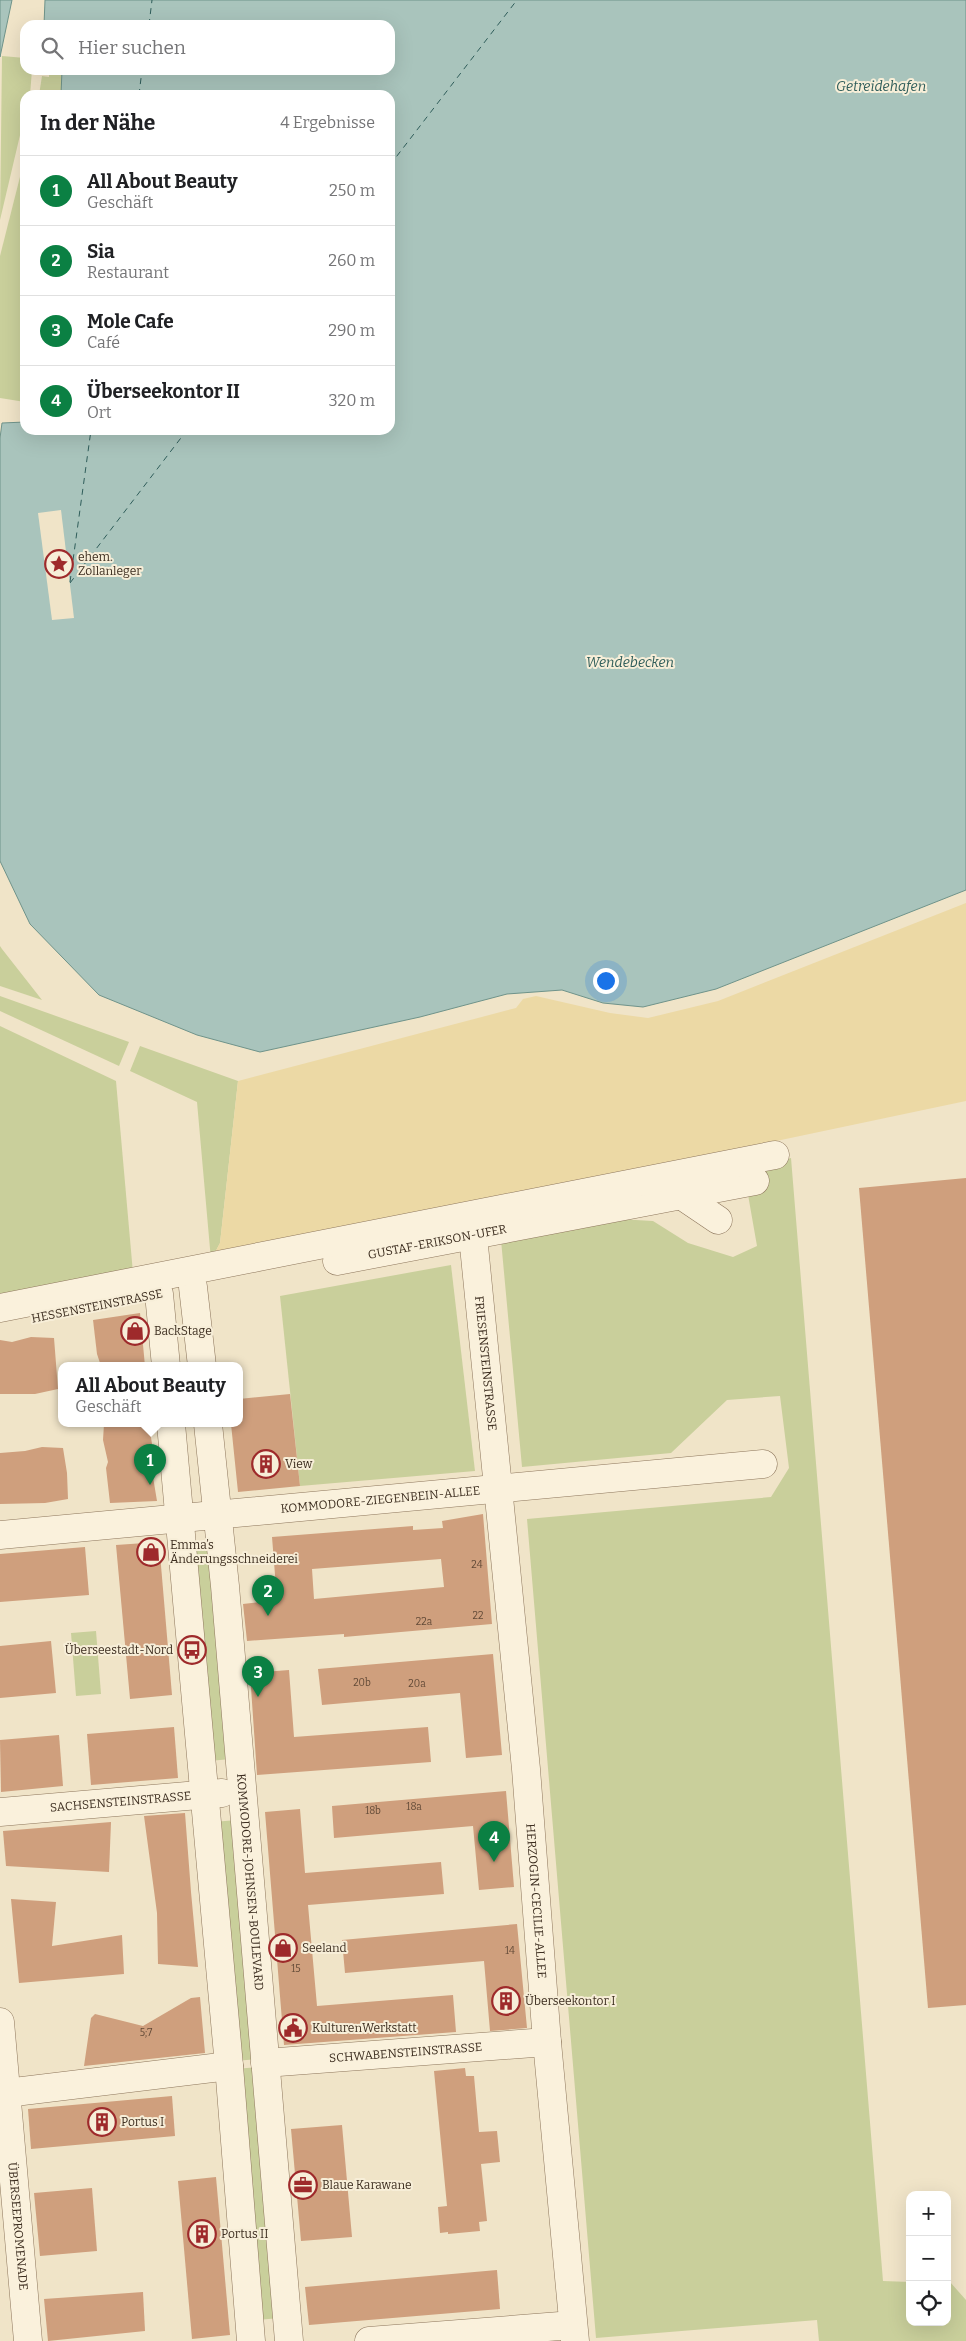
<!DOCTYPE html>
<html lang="de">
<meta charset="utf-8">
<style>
:root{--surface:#fff;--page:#f6f6f6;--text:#202124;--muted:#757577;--line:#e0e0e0;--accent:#0b8043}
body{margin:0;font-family:Bitter,serif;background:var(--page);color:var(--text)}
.controls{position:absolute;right:15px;bottom:15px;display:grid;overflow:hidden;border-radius:10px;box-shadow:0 5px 20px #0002}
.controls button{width:45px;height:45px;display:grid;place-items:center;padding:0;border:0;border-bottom:1px solid var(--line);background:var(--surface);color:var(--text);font:25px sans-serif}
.you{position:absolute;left:605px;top:980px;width:18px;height:18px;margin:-12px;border:4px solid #fff;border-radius:50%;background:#1a73e8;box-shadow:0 0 0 8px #1a73e833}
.badge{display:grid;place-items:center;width:32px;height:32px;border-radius:50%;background:var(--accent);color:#fff;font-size:16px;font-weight:700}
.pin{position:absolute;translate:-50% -41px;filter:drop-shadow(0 1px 2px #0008)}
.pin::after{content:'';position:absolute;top:26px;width:18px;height:15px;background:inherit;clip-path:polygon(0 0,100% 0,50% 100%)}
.popup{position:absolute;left:58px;top:1362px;width:185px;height:65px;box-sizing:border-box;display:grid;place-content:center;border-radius:10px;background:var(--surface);filter:drop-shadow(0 1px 4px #0005);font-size:16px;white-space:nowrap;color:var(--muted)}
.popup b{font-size:19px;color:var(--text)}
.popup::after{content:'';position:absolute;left:50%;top:100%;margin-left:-10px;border:10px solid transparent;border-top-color:var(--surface)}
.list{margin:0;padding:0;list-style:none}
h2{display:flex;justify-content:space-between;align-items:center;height:65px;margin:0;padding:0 20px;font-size:21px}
h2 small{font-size:16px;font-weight:400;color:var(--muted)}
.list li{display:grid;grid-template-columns:32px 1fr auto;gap:15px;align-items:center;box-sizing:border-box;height:70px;padding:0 20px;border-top:1px solid var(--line)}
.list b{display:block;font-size:19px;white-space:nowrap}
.list p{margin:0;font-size:16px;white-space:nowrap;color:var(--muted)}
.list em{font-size:16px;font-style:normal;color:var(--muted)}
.icon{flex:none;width:28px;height:28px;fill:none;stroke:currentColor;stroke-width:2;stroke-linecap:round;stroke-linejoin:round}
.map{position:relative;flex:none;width:966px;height:2341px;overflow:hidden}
.search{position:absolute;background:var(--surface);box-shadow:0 5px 20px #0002;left:20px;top:20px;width:375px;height:55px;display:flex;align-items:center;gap:12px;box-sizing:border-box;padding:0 18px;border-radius:15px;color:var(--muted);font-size:19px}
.panel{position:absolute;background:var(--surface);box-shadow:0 5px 20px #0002;left:20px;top:90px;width:375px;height:345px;border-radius:15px}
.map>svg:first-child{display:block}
.green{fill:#c9cf9b}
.sand{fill:#ecd9a5}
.water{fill:#a9c4bc;stroke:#6f938a}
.pier{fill:#f0e4c8}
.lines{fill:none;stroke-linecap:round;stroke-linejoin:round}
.ferry{stroke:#2f5d5a;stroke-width:1;stroke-dasharray:6 5;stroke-linecap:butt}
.building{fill:#cf9f7d;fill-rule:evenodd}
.minor-casing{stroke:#8d765c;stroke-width:29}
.minor{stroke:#faf1dc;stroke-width:28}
.labels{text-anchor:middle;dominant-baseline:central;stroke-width:4;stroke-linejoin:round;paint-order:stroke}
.number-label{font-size:10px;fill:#624a37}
.poi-label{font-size:12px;fill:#3d2e20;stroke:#f7eed8;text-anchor:start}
.street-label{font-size:12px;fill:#3d2e20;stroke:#f7eed8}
.water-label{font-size:14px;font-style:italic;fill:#2f5d5a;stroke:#f7eed8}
</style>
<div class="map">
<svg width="966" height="2341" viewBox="0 0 966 2341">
<rect width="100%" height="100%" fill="#f0e4c8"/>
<g class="green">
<polygon points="2,56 25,58 25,70 32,70 30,95 25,95 25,114 0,220"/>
<polygon points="49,70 62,70 61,95 39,95 42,76 49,77"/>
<polygon points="24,161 25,168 25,402 0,398 0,256"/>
<polygon points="0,946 2,949 42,1000 0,986"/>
<polygon points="0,996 129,1042 119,1066 0,1011"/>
<polygon points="0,1026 116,1081 133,1273 0,1300"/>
<polygon points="140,1046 238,1081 220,1243 211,1260 197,1102 130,1071"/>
<polygon points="791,1158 883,2281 910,2282 910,2322 947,2322 947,2282 950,2282 966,2300 966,2341 819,2341 817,2320 596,2338 527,1519 771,1497 789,1468 780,1396 727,1400 671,1453 522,1467 501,1240 601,1218 653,1221 688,1243 733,1257 757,1246 747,1189 751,1167"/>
<polygon points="451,1265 475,1471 300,1486 280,1296"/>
<polygon points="212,1545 231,1759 209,1761 189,1547"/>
<polygon points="96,1631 101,1694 76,1696 71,1633"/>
<polygon points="237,1820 258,2059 234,2061 213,1822"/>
<polygon points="258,2067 280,2318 257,2320 235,2069"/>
</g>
<polygon class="sand" points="966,903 966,1101 211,1260 220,1243 238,1081 516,1008 523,999 536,996 610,1013 648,1018 718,1001"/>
<g class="water">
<polygon points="0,0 12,0 0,57"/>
<polygon points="45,0 966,0 966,890 716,989 643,1007 603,1003 562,990 507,994 420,1017 260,1052 197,1035 99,995 30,924 0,861 0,438 2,423 25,422 25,430 390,430 390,95 61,95 62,70 390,70 390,25 44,25"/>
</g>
<polygon class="pier" points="61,510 74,618 52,620 38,513"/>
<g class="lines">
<g class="ferry">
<polyline points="149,25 152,0"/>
<polyline points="139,95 142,70"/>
<polyline points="390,165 517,0"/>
<polyline points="70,582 91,430"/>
<polyline points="70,583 187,430"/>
</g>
</g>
<g class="building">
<polygon points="966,1178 966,2005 928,2008 859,1188"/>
<polygon points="140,1313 145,1366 101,1366 97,1354 93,1320"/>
<polygon points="31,1337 54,1338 58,1389 35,1394 0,1394 0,1340 12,1342"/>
<polygon points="290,1394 300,1486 238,1492 231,1424 239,1424 239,1399"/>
<polygon points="104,1424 149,1424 155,1464 153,1477 157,1501 110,1503 106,1468 108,1462 103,1440"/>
<polygon points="42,1447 63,1448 67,1473 68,1499 45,1503 0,1504 0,1453 25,1451"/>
<path d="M483 1514 492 1624 344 1637V1634L247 1641 243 1604 277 1600 272 1537 413 1526V1530L443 1528 442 1521ZM441 1559 444 1587 314 1599 312 1569Z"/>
<polygon points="159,1542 172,1695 130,1699 116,1545"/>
<polygon points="85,1547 89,1595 0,1602 0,1554"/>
<polygon points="51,1641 56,1693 0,1698 0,1646"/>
<polygon points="493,1654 502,1755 466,1758 460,1693 322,1705 318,1669"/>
<polygon points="289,1670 294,1737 428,1727 431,1762 257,1775 250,1673"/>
<polygon points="174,1727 178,1778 91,1785 87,1734"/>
<polygon points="59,1735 63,1786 1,1792 0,1740"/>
<polygon points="506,1791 514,1887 479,1890 473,1826 334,1838 332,1806"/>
<polygon points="300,1809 305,1873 441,1862 444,1894 308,1905 317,2006 453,1995 456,2032 284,2045 265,1812"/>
<polygon points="185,1813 191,1892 198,1967 158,1964 157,1913 144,1816"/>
<polygon points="111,1822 109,1872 6,1866 3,1831"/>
<polygon points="11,1899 56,1902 52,1946 122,1935 124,1974 19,1983"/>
<polygon points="517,1924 527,2028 490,2031 484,1961 345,1973 342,1940"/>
<polygon points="200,1997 205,2053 84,2066 91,2018 95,2014 143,2026 191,1998"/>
<polygon points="465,2068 466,2076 474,2076 479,2132 497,2131 500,2162 481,2164 487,2221 479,2222 480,2231 448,2234 448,2232 440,2233 438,2207 447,2206 434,2071"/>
<polygon points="172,2096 175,2136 31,2149 28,2109"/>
<polygon points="342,2125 352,2237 301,2241 291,2129"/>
<polygon points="216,2177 230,2335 192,2339 178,2181"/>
<polygon points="92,2188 97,2251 40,2256 34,2193"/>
<polygon points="497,2270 500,2309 309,2325 305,2287"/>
<polygon points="143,2292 145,2331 48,2341 44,2299"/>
</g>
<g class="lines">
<defs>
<g id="minor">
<polyline points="681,1195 718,1220"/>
<path id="s1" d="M473 1236 526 1769 547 2042 575 2341"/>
<path id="s2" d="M337 1261 755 1181"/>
<polyline points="193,1287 202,1366"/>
<polyline points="159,1294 166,1366"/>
<polyline points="0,1308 775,1155"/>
<polyline points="171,1424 229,2066 251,2341"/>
<path id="s3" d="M208 1424 225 1586 289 2341"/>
<path id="s4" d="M0 1535 763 1464"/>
<path id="s5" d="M0 1812 222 1793"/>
<path id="s6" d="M0 2022 28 2341"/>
<path id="s7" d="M265 2063 547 2042"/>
<polyline points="6,2093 229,2066"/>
<polyline points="369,2341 573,2325"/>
</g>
</defs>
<use href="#minor" class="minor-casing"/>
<use href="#minor" class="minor"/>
</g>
<defs>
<symbol id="sight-ring" viewBox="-11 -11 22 22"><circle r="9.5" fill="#f7eed8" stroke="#9e2a2b" stroke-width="1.5"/><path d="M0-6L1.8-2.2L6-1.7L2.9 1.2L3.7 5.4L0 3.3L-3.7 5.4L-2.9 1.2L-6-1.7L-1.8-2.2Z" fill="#9e2a2b"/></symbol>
<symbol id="shop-ring" viewBox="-11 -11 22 22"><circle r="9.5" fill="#f7eed8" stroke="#9e2a2b" stroke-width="1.5"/><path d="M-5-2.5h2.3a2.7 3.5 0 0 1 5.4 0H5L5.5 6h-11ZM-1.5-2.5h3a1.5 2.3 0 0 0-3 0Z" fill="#9e2a2b"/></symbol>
<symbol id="building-ring" viewBox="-11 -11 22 22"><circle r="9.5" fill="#f7eed8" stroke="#9e2a2b" stroke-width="1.5"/><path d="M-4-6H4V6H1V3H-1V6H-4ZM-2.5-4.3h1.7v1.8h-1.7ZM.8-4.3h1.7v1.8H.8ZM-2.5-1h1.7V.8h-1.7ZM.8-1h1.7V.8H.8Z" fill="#9e2a2b"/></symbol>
<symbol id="bus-ring" viewBox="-11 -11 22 22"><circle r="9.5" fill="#f7eed8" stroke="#9e2a2b" stroke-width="1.5"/><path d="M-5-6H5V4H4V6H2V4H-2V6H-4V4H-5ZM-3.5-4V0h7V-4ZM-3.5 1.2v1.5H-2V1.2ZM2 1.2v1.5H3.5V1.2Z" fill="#9e2a2b"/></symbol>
<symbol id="civic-ring" viewBox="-11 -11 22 22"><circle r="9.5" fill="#f7eed8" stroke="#9e2a2b" stroke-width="1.5"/><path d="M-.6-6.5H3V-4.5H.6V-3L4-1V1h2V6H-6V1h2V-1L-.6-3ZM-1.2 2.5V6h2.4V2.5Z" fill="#9e2a2b"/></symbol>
<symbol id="office-ring" viewBox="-11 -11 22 22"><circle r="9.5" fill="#f7eed8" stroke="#9e2a2b" stroke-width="1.5"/><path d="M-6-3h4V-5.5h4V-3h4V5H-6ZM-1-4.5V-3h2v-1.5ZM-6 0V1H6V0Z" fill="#9e2a2b"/></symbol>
</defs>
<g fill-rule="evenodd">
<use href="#sight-ring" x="43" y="548" width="32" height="32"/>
<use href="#shop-ring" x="119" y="1315" width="32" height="32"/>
<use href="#building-ring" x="250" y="1448" width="32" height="32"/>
<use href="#shop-ring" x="135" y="1536" width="32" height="32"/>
<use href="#bus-ring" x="176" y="1634" width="32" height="32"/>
<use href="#shop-ring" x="267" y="1932" width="32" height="32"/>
<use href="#building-ring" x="490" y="1985" width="32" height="32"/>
<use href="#civic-ring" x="277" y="2012" width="32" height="32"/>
<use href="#building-ring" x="86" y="2106" width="32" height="32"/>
<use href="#office-ring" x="287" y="2169" width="32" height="32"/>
<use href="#building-ring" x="186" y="2218" width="32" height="32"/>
</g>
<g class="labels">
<g class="number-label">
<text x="477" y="1565">24</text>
<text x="478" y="1616">22</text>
<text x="424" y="1622">22a</text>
<text x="362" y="1683">20b</text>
<text x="417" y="1684">20a</text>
<text x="414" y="1807">18a</text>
<text x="373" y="1811">18b</text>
<text x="510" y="1951">14</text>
<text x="296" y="1969">15</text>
<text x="146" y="2033">5;7</text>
</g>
<g class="poi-label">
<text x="78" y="557">ehem.<tspan x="78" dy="14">Zollanleger</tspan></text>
<text x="154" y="1331">BackStage</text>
<text x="285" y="1464">View</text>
<text x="170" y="1545">Emma’s<tspan x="170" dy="14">Änderungsschneiderei</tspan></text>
<text x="173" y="1650" text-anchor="end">Überseestadt-Nord</text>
<text x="302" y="1948">Seeland</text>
<text x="525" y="2001">Überseekontor I</text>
<text x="312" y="2028">KulturenWerkstatt</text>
<text x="121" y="2122">Portus I</text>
<text x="322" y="2185">Blaue Karawane</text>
<text x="221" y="2234">Portus II</text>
</g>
<g class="street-label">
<text stroke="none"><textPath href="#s2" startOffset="102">GUSTAF-ERIKSON-UFER</textPath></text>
<text transform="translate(97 1306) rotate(-11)">HESSENSTEINSTRASSE</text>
<text stroke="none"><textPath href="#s1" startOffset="128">FRIESENSTEINSTRASSE</textPath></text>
<text stroke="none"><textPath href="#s4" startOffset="382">KOMMODORE-ZIEGENBEIN-ALLEE</textPath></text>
<text stroke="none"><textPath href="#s5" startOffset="121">SACHSENSTEINSTRASSE</textPath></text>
<text stroke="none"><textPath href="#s3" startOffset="460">KOMMODORE-JOHNSEN-BOULEVARD</textPath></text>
<text stroke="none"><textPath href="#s1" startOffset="668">HERZOGIN-CECILIE-ALLEE</textPath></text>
<text stroke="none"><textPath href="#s7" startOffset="141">SCHWABENSTEINSTRASSE</textPath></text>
<text stroke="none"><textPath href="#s6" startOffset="205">ÜBERSEEPROMENADE</textPath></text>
</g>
<g class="water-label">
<text x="881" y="86">Getreidehafen</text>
<text x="630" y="662">Wendebecken</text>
</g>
</g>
</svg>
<div class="controls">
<button>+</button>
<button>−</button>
<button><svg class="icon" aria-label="locate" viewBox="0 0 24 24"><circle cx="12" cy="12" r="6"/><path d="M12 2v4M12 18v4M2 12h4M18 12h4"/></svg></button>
</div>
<div class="you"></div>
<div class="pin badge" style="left:150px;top:1485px">1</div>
<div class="popup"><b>All About Beauty</b>Geschäft</div>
<div class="pin badge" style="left:268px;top:1616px">2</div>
<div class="pin badge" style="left:258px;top:1697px">3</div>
<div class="pin badge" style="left:494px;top:1862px">4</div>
<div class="search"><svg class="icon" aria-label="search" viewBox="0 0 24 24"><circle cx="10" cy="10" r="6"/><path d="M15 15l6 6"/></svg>Hier suchen</div>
<section class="panel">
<h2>In der Nähe<small>4 Ergebnisse</small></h2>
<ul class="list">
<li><span class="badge">1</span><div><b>All About Beauty</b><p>Geschäft</p></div><em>250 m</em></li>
<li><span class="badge">2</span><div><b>Sia</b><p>Restaurant</p></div><em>260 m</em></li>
<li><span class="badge">3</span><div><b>Mole Cafe</b><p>Café</p></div><em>290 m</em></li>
<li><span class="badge">4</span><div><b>Überseekontor II</b><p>Ort</p></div><em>320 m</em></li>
</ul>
</section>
</div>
